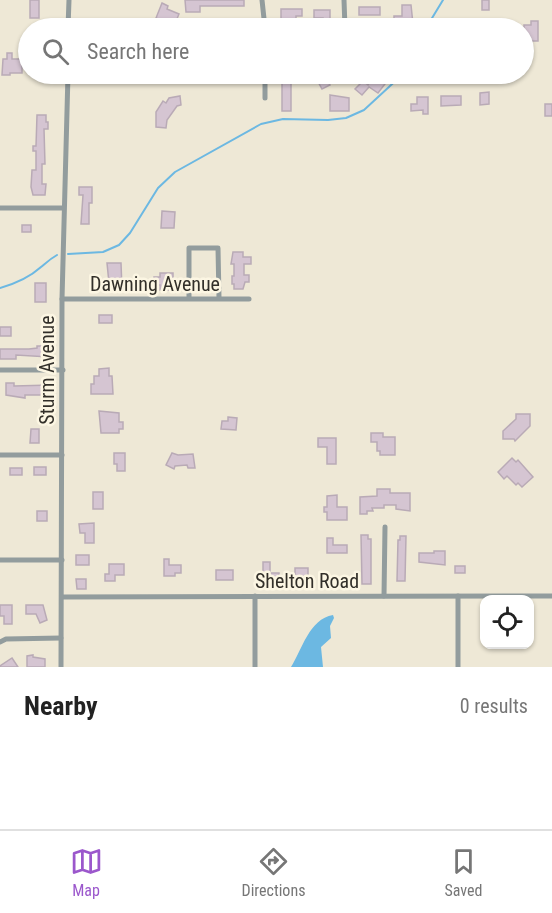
<!DOCTYPE html>
<style>
:root{--surface:#fff;--page:#f2f2f2;--text:#222;--muted:#767676;--line:#e0e0e0;--accent:#9b57cc}
body{margin:0;font-family:"Roboto Condensed",sans-serif;background:var(--page);color:var(--text)}
.controls{position:absolute;right:18px;bottom:18px;display:grid;overflow:hidden;border-radius:12px;box-shadow:0 2px 4px #0004}
.controls button{width:54px;height:54px;display:grid;place-items:center;padding:0;border:0;border-bottom:2px solid var(--line);background:var(--surface);color:var(--text);font:30px sans-serif}
.list{margin:0;padding:0;list-style:none}
h2{display:flex;justify-content:space-between;align-items:center;height:78px;margin:0;padding:0 24px;font-size:26px}
h2 small{font-size:20px;font-weight:400;color:var(--muted)}
.icon{flex:none;width:33px;height:33px;fill:none;stroke:currentColor;stroke-width:2;stroke-linecap:round;stroke-linejoin:round}
.map{position:relative;flex:none;width:552px;height:667px;overflow:hidden}
.search{position:absolute;background:var(--surface);box-shadow:0 2px 4px #0004;left:18px;right:18px;top:18px;height:66px;display:flex;align-items:center;gap:15px;box-sizing:border-box;padding:0 21px;border-radius:33px;color:var(--muted);font-size:22px}
.sheet{height:162px;background:var(--surface)}
nav{display:flex;justify-content:space-around;align-items:center;box-sizing:border-box;height:84px;border-top:2px solid var(--line);background:var(--surface);font-size:16px;color:var(--muted)}
nav a{display:grid;justify-items:center;gap:3px}
nav .on{color:var(--accent)}
.map>svg:first-child{display:block}
.water{fill:#6cb8e2}
.lines{fill:none;stroke-linecap:round;stroke-linejoin:round}
.stream{stroke:#6cb8e2;stroke-width:2}
.building{fill:#d5c5d2;stroke:#b9aab6;stroke-width:1.5}
.minor{stroke:#929c9d;stroke-width:5}
.labels{text-anchor:middle;dominant-baseline:central;stroke-width:5;stroke-linejoin:round;paint-order:stroke}
.street-label{font-size:20px;fill:#322f29;stroke:#fcf6e3}
</style>
<div class="map">
<svg width="552" height="667" viewBox="0 0 552 667">
<rect width="100%" height="100%" fill="#eee8d6"/>
<path class="water" d="M333 615 334 618 330 626 331 638 321 647 323 667H291C302 650 309 619 333 615Z"/>
<g class="lines">
<g class="stream">
<polyline points="426,28 443,0"/>
<polyline points="68,254 103,252 119,245 130,233 158,188 175,172 261,124 283,119 328,120 346,118 364,110 403,74"/>
<path d="M0 288C14 284 30 277 41 267 47 262 50 259 57 255"/>
</g>
</g>
<g class="building">
<rect x="30" y="0" width="9" height="18"/>
<polygon points="185,0 244,0 244,6 200,6 200,12 186,12"/>
<rect x="482" y="0" width="7" height="10"/>
<polygon points="162,3 168,6 167,9 179,14 174,26 156,18"/>
<polygon points="402,5 411,5 413,24 394,24 394,16 402,16"/>
<rect x="359" y="7" width="21" height="8"/>
<polygon points="281,9 302,9 302,16 296,16 296,19 281,19"/>
<polygon points="314,10 330,10 330,28 323,28 323,18 314,18"/>
<polygon points="531,21 538,21 538,41 524,41 524,25 531,25"/>
<polygon points="7,53 12,53 12,59 22,59 22,73 10,73 10,75 2,75 3,59 7,59"/>
<rect x="282" y="74" width="9" height="37"/>
<polygon points="323,74 330,85 322,89 316,78"/>
<polygon points="376,74 388,80 378,93 369,87 362,95 355,89 363,81 368,85"/>
<polygon points="489,92 489,104 480,105 480,93"/>
<polygon points="330,95 349,98 349,111 330,111"/>
<polygon points="180,96 181,105 177,106 167,120 166,128 156,127 156,112 163,101 166,103 169,98"/>
<polygon points="441,96 461,96 461,105 441,106"/>
<polygon points="417,97 428,97 428,114 423,114 423,110 411,111 411,104 417,104"/>
<rect x="545" y="104" width="7" height="12"/>
<polygon points="37,115 46,115 46,122 48,122 48,129 44,129 45,164 42,164 42,184 46,184 45,195 33,195 31,187 32,170 36,170 36,151 33,151 33,146 36,146"/>
<polygon points="79,187 92,187 92,203 89,203 89,224 81,224 83,195 79,195"/>
<polygon points="162,211 175,212 174,228 161,228"/>
<rect x="22" y="225" width="9" height="7"/>
<polygon points="233,252 243,252 243,257 251,257 251,264 244,264 244,275 249,275 249,282 245,282 243,289 234,289 234,284 232,284 232,276 234,276 234,264 231,264"/>
<polygon points="107,263 121,263 122,289 113,289 113,283 109,283"/>
<polygon points="160,273 173,273 173,290 160,290 160,285 154,285 154,277 160,277"/>
<rect x="35" y="283" width="11" height="19"/>
<rect x="99" y="315" width="13" height="8"/>
<rect x="0" y="327" width="11" height="9"/>
<polygon points="37,346 44,346 44,348 49,349 49,357 16,355 16,359 0,359 0,349 29,349 37,348"/>
<polygon points="109,368 109,376 112,376 113,394 91,394 91,384 94,384 94,376 99,376 99,369"/>
<polygon points="6,383 14,383 14,386 51,385 51,399 44,399 44,395 25,395 25,398 6,395"/>
<polygon points="99,411 119,413 119,422 123,422 123,429 119,429 119,433 101,433"/>
<polygon points="516,414 530,414 530,426 515,441 514,439 503,439 503,431 516,419"/>
<polygon points="228,417 237,418 236,430 221,429 222,421 228,421"/>
<polygon points="31,429 39,429 39,443 30,443"/>
<polygon points="371,433 383,433 383,437 395,437 395,455 380,455 380,451 377,451 377,442 371,442"/>
<polygon points="318,438 336,438 336,464 327,464 327,447 318,447"/>
<polygon points="114,453 125,453 125,471 117,471 117,464 114,464"/>
<polygon points="172,453 178,455 193,454 195,468 188,468 187,465 175,466 174,469 166,465"/>
<polygon points="512,458 516,462 518,460 533,477 522,487 518,483 516,485 507,476 504,479 498,472"/>
<rect x="34" y="467" width="12" height="8"/>
<rect x="10" y="468" width="12" height="7"/>
<polygon points="377,489 390,489 390,493 410,493 410,511 396,509 396,505 384,505 384,508 372,508 373,511 367,511 367,514 360,514 360,497 377,496"/>
<rect x="93" y="492" width="10" height="17"/>
<polygon points="337,495 337,507 347,507 347,520 327,520 327,512 324,512 324,507 327,507 327,496"/>
<rect x="37" y="511" width="10" height="10"/>
<polygon points="94,523 94,543 85,543 85,533 80,533 79,524"/>
<polygon points="361,535 368,535 368,539 371,539 371,584 362,584"/>
<polygon points="400,536 406,536 405,581 397,581 398,540 400,540"/>
<polygon points="327,538 333,538 333,545 347,545 347,553 327,553"/>
<polygon points="434,551 445,551 445,565 419,562 419,553 434,553"/>
<rect x="76" y="555" width="13" height="10"/>
<polygon points="164,559 169,559 169,565 181,565 181,573 175,573 175,576 164,576"/>
<polygon points="263,562 270,562 270,573 279,573 279,581 263,581"/>
<polygon points="109,564 124,564 124,575 115,575 115,581 105,581 105,574 109,574"/>
<rect x="455" y="566" width="10" height="7"/>
<rect x="295" y="568" width="13" height="10"/>
<rect x="216" y="570" width="17" height="10"/>
<polygon points="76,579 86,579 86,589 77,589"/>
<polygon points="0,605 12,605 12,624 4,624 4,616 0,616"/>
<polygon points="26,605 43,605 47,620 40,623 36,614 26,614"/>
<polygon points="33,655 33,657 45,659 45,667 27,667 27,656"/>
<polygon points="12,658 18,667 0,667 0,666"/>
</g>
<g class="lines">
<g class="minor">
<polyline points="262,0 265,28"/>
<polyline points="344,0 345,28"/>
<polyline points="68,28 69,0"/>
<polyline points="265,98 265,74"/>
<polyline points="0,208 63,208"/>
<polyline points="189,298 189,248 218,248 219,298"/>
<polyline points="62,299 249,299"/>
<polyline points="0,370 63,370"/>
<polyline points="0,455 62,455"/>
<polyline points="0,560 62,560"/>
<polyline points="255,596 255,667"/>
<polyline points="384,596 385,527"/>
<polyline points="62,597 552,596"/>
<polyline points="0,642 6,639 61,638"/>
<polyline points="61,667 62,299 68,74"/>
<polyline points="458,667 458,596"/>
</g>
</g>
<g class="labels">
<g class="street-label">
<text x="155" y="284">Dawning Avenue</text>
<text transform="translate(47 370) rotate(-90)">Sturm Avenue</text>
<text x="307" y="581">Shelton Road</text>
</g>
</g>
</svg>
<div class="controls">
<button><svg class="icon" aria-label="locate" viewBox="0 0 24 24"><circle cx="12" cy="12" r="6"/><path d="M12 2v4M12 18v4M2 12h4M18 12h4"/></svg></button>
</div>
<div class="search"><svg class="icon" aria-label="search" viewBox="0 0 24 24"><circle cx="10" cy="10" r="6"/><path d="M15 15l6 6"/></svg>Search here</div>
</div>
<section class="sheet">
<h2>Nearby<small>0 results</small></h2>
<ul class="list">
</ul>
</section>
<nav>
<a class="on"><svg class="icon" aria-label="map" viewBox="0 0 24 24"><path d="M3 6l6-2 6 2 6-2v14l-6 2-6-2-6 2zM9 4v14M15 6v14"/></svg>Map</a>
<a><svg class="icon" aria-label="directions" viewBox="0 0 24 24"><path d="M12 3l9 9-9 9-9-9zM9 14v-3h6M13 9l2 2-2 2"/></svg>Directions</a>
<a><svg class="icon" aria-label="saved" viewBox="0 0 24 24"><path d="M7 4h10v16l-5-4-5 4z"/></svg>Saved</a>
</nav>
